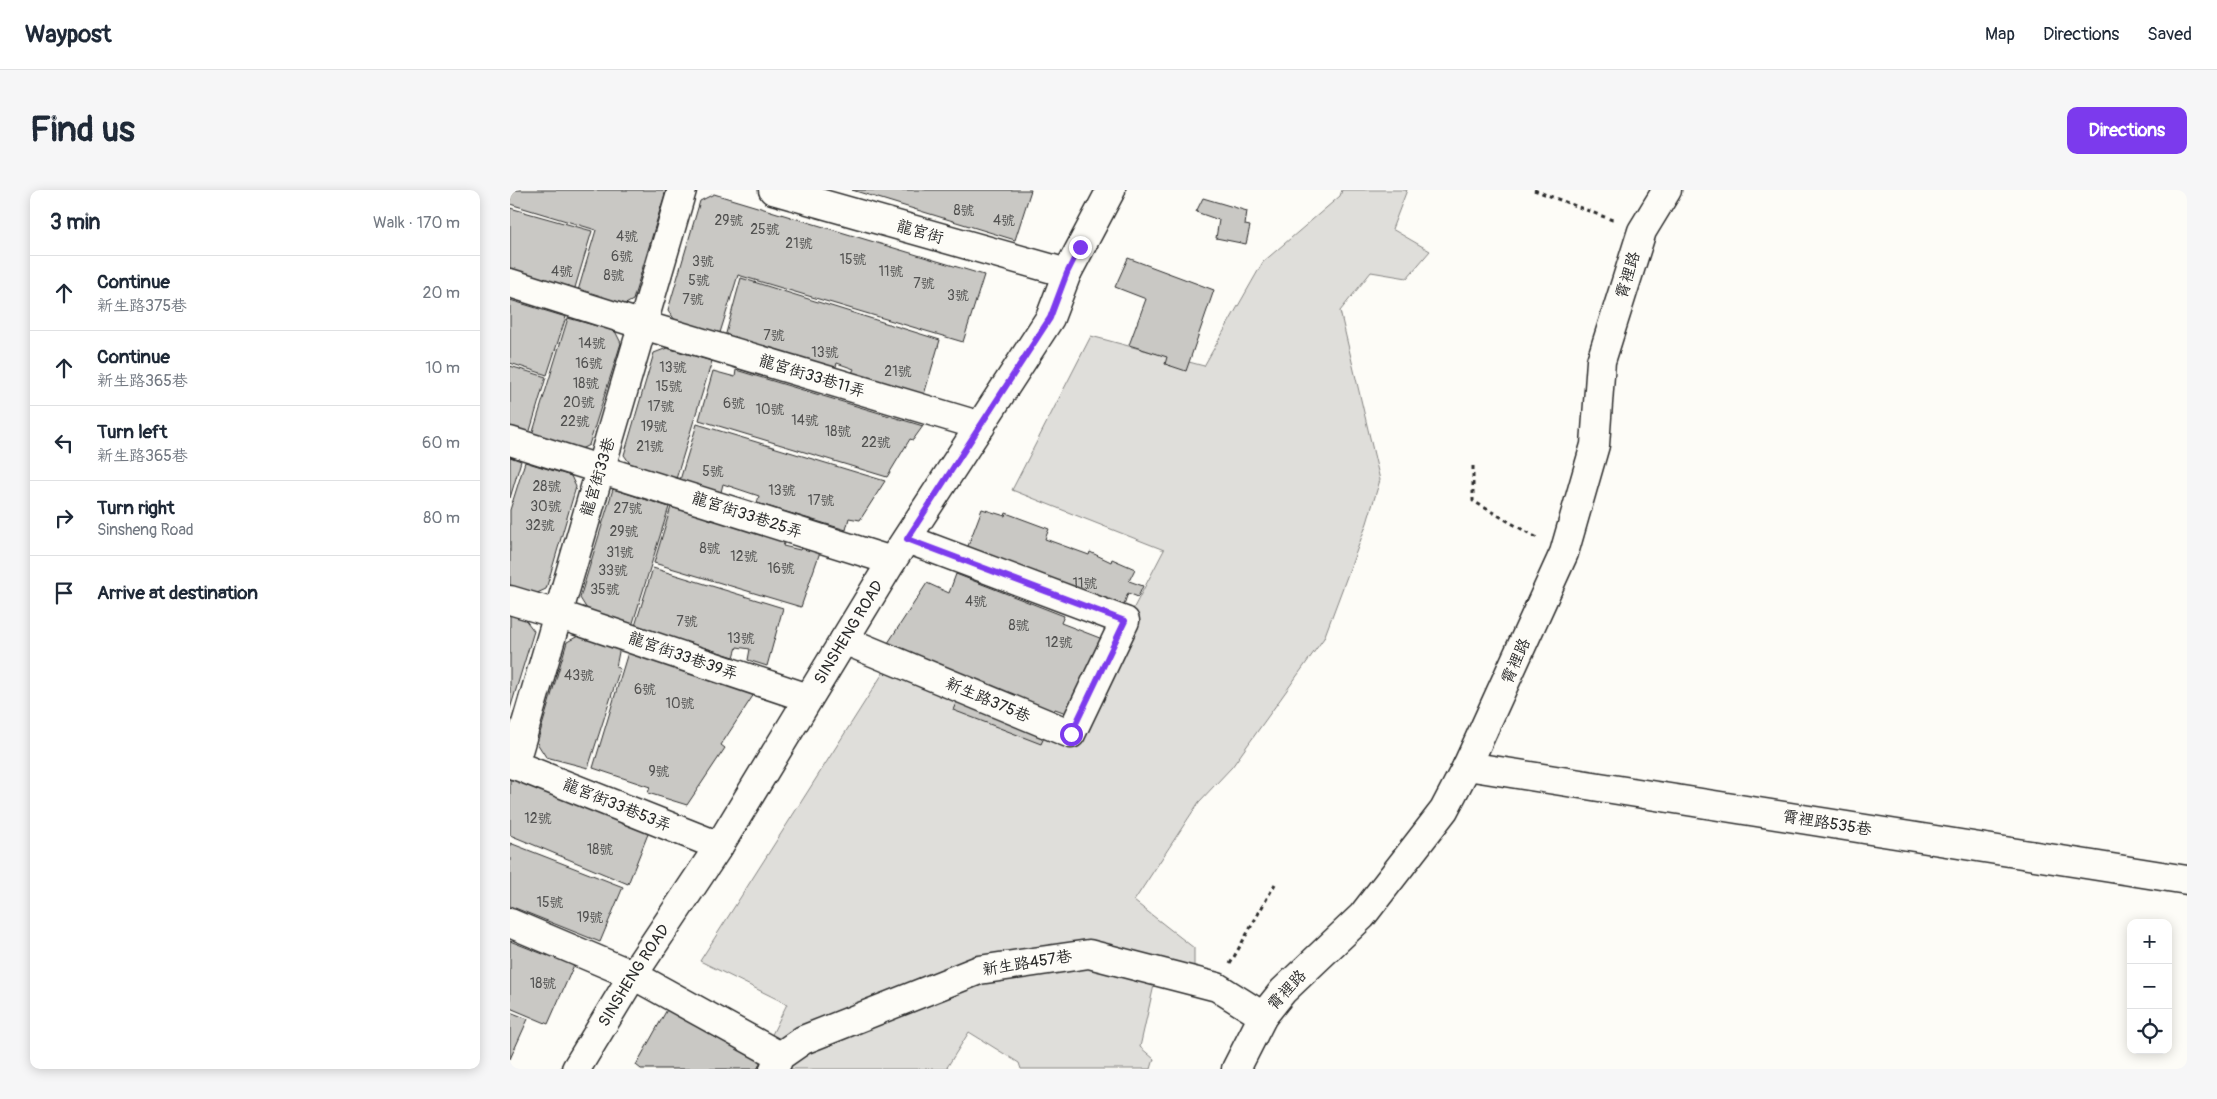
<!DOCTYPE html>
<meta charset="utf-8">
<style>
:root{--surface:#fff;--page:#f6f6f7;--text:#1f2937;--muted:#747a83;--line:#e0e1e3;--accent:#7c3aed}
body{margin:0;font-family:Pangolin,"LXGW WenKai TC",sans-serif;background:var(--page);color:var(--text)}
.controls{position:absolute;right:15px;bottom:15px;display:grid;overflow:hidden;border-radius:10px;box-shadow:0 2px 12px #0003}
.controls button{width:45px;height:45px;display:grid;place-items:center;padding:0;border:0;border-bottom:1px solid var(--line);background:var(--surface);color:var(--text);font:25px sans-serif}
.stop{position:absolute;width:15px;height:15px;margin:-11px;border:4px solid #7c3aed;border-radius:50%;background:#fff}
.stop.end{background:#7c3aed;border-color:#fff;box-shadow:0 1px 5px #0008}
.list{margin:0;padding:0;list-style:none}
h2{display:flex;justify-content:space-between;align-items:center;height:65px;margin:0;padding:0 20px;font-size:21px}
h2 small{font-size:16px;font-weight:400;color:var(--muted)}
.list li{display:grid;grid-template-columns:32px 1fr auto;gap:15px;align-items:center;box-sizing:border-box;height:75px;padding:0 20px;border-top:1px solid var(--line)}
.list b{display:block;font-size:19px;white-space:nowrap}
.list p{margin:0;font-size:16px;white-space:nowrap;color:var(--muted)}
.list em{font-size:16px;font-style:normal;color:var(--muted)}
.icon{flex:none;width:28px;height:28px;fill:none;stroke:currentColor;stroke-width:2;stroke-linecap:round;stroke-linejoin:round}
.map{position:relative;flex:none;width:1677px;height:879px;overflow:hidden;border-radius:10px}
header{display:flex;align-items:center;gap:30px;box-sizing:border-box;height:70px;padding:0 25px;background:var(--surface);border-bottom:1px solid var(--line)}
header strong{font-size:24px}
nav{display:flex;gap:28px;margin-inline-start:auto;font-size:18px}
.intro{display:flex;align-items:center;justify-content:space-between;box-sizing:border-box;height:120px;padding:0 30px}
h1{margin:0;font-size:35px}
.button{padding:12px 22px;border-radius:10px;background:var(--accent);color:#fff;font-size:18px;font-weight:700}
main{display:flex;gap:30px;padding:0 30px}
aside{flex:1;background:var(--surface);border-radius:10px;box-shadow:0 2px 12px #0003}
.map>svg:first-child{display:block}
.green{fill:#dfdeda;stroke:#858482}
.building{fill:#c9c8c4;stroke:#2b2b2b}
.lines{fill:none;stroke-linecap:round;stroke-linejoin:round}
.minor-casing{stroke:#2b2b2b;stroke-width:31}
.path{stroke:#2b2b2b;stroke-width:3;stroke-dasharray:4 4;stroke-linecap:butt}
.minor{stroke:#fdfcf7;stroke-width:28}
.route{stroke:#7c3aed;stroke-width:6}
.labels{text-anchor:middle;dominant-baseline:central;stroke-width:5;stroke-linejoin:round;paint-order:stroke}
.number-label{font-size:14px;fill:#525251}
.street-label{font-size:16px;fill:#2b2b2b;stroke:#fdfcf7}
</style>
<header>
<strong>Waypost</strong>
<nav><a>Map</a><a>Directions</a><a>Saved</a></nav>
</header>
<div class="intro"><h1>Find us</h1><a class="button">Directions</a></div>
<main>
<aside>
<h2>3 min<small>Walk · 170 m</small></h2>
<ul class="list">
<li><svg class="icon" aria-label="ahead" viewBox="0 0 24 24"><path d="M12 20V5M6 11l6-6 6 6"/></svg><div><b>Continue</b><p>新生路375巷</p></div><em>20 m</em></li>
<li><svg class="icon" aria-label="ahead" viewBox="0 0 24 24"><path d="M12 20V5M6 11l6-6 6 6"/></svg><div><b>Continue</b><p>新生路365巷</p></div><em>10 m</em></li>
<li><svg class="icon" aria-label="left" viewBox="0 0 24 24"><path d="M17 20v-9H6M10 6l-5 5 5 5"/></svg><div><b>Turn left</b><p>新生路365巷</p></div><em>60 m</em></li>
<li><svg class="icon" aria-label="right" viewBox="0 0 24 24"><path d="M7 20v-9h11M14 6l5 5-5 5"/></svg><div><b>Turn right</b><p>Sinsheng Road</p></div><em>80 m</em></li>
<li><svg class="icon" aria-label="arrive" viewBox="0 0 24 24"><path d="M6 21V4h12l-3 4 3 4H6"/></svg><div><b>Arrive at destination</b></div></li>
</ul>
</aside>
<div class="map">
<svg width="1677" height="879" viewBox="0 0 1677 879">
<rect width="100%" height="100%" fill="#fdfcf7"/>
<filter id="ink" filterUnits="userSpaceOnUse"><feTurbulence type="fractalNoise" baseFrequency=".02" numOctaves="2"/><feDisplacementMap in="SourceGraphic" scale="10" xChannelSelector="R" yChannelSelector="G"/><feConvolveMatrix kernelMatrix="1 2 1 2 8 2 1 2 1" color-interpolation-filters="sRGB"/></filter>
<g filter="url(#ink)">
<polygon class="green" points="832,0 897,0 882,39 920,61 897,88 861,82 830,121 870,290 857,333 814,448 722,577 689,612 624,711 684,758 684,787 647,782 630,857 644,869 641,879 511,879 509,873 459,842 436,879 245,879 277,814 190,771 375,480 560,540 654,360 502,300 581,146 694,176 753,72 830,6"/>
<g class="building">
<polygon points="0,0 156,0 123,110 112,116 67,104 86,40 0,14"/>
<polygon points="342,0 521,0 505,50"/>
<polygon points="204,4 474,85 453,152 228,85 209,146 167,133 158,120 190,11"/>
<polygon points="693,8 737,21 735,35 740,36 736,54 706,48 709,30 686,22"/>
<polygon points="0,18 82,41 64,101 0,81"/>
<polygon points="618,68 704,100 676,181 655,174 657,167 619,155 636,109 605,97"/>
<polygon points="231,88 430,150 413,208 341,185 344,179 327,173 325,180 215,147"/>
<polygon points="0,110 56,127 37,185 0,173"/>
<polygon points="58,128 105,141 111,153 79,255 69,260 22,245"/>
<polygon points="157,158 202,171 166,289 124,279 114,265 144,163"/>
<polygon points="0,176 36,187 19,244 0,238"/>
<polygon points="226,180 413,236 403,250 400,249 377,287 189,230 203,181 225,187"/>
<polygon points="187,234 375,291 350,330 339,328 336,340 247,313 249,306 213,294 211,302 170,290"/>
<polygon points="0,267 11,271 0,308"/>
<polygon points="15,272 61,286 66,297 36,399 25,404 0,396 0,320"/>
<polygon points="103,299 159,317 122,436 80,424 70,408"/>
<polygon points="161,317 275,351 273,356 290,360 292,356 310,362 291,417 144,373"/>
<polygon points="472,319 495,326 496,323 539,339 535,349 579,365 580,362 601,372 602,369 625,379 619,391 633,396 628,407 618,403 611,423 455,364"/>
<polygon points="143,378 273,418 257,476 238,470 240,459 227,457 224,467 125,436"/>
<polygon points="446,384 554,426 551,433 595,450 567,527 545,519 541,530 414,478 378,453 417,393 439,403"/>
<polygon points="0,423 14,428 24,441 0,519"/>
<polygon points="70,445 110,457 106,477 110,479 78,578 36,567 27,553 57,452"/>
<polygon points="119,459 248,498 211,555 215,558 177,615 138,603 140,597 83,578"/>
<polygon points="449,506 537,541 531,554 443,520"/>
<polygon points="0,583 140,639 118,694 0,645"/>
<polygon points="0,653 113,697 90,752 0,716"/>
<polygon points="0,751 38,766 40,763 64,775 38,834 0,818"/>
<polygon points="159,816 250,867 250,874 247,879 131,879 126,875"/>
<polygon points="0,822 18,829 0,869"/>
</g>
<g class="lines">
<defs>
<g id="minor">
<polyline points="263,0 557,83"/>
<polyline points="0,93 133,135 471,236"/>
<polyline points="0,251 382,371"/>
<polyline points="0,410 47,424 298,508"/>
<polyline points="334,450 561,544 615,431 397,349"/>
<polyline points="0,573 209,656"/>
<polyline points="4,575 172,0"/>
<polyline points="957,576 1677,690"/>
<polyline points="0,733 123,785 270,866"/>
<path id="s1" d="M66 879 123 785 209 656 382 371 540 128 557 83 601 0"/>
<polyline points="264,879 270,866 293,850 469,780 579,764 707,797 753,826"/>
<polyline points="726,879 753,826 773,801 852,726 934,620 957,576 1054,363 1085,255 1091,171 1132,41 1157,0"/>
</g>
</defs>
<use href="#minor" class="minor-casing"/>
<g class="path">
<polyline points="1024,0 1105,31"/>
<polyline points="963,276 963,311 1029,349"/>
<polyline points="720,774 765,694"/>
</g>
<use href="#minor" class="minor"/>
</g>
</g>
<g class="lines" filter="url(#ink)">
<polyline class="route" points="561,544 615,431 397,349 540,128 557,83 570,57"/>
</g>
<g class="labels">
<g class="number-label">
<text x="454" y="20">8號</text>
<text x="219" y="30">29號</text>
<text x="494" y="30">4號</text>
<text x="255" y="39">25號</text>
<text x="117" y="46">4號</text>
<text x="289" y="53">21號</text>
<text x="112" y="66">6號</text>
<text x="343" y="69">15號</text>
<text x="193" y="71">3號</text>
<text x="52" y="81">4號</text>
<text x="381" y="81">11號</text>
<text x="104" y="85">8號</text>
<text x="189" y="90">5號</text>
<text x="414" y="93">7號</text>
<text x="448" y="105">3號</text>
<text x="183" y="109">7號</text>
<text x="264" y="145">7號</text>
<text x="82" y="153">14號</text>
<text x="315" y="162">13號</text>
<text x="79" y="173">16號</text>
<text x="163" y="177">13號</text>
<text x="388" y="181">21號</text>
<text x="76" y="193">18號</text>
<text x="159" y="196">15號</text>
<text x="69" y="212">20號</text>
<text x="224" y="213">6號</text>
<text x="151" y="216">17號</text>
<text x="260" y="219">10號</text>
<text x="295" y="230">14號</text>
<text x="65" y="231">22號</text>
<text x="144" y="236">19號</text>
<text x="328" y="241">18號</text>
<text x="366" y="252">22號</text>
<text x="140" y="256">21號</text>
<text x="203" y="281">5號</text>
<text x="37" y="296">28號</text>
<text x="272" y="300">13號</text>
<text x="311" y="310">17號</text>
<text x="36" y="316">30號</text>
<text x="118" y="318">27號</text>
<text x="30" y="335">32號</text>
<text x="114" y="341">29號</text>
<text x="200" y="358">8號</text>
<text x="110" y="362">31號</text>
<text x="234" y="366">12號</text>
<text x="271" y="378">16號</text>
<text x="103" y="380">33號</text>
<text x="575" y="393">11號</text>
<text x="95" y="399">35號</text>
<text x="466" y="411">4號</text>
<text x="177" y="431">7號</text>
<text x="509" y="435">8號</text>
<text x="231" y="448">13號</text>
<text x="549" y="452">12號</text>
<text x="69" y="485">43號</text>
<text x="135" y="499">6號</text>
<text x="170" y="513">10號</text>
<text x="149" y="581">9號</text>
<text x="28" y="628">12號</text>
<text x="90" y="659">18號</text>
<text x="40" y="712">15號</text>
<text x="80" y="727">19號</text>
<text x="33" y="793">18號</text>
</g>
<g class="street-label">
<text transform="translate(410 42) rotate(16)">龍宮街</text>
<text transform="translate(1118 85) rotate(-73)">霄裡路</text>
<text transform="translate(302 186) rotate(17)">龍宮街33巷11弄</text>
<text transform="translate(88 287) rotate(-73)">龍宮街33巷</text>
<text transform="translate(237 325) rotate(18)">龍宮街33巷25弄</text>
<text stroke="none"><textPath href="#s1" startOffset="515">SINSHENG ROAD</textPath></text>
<text transform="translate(173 466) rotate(19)">龍宮街33巷39弄</text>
<text transform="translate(1006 471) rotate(-66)">霄裡路</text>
<text transform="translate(478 510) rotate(23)">新生路375巷</text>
<text transform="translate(107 615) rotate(22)">龍宮街33巷53弄</text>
<text transform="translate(1317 633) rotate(9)">霄裡路535巷</text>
<text transform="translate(517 773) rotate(-9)">新生路457巷</text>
<text stroke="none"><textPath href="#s1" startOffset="110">SINSHENG ROAD</textPath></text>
<text transform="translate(777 800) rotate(-47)">霄裡路</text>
</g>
</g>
</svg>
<div class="controls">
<button>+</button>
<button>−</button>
<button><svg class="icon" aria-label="locate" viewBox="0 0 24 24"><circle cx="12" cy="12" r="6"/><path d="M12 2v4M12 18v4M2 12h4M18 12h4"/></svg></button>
</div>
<div class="stop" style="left:561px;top:544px"></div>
<div class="stop end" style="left:570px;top:57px"></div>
</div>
</main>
